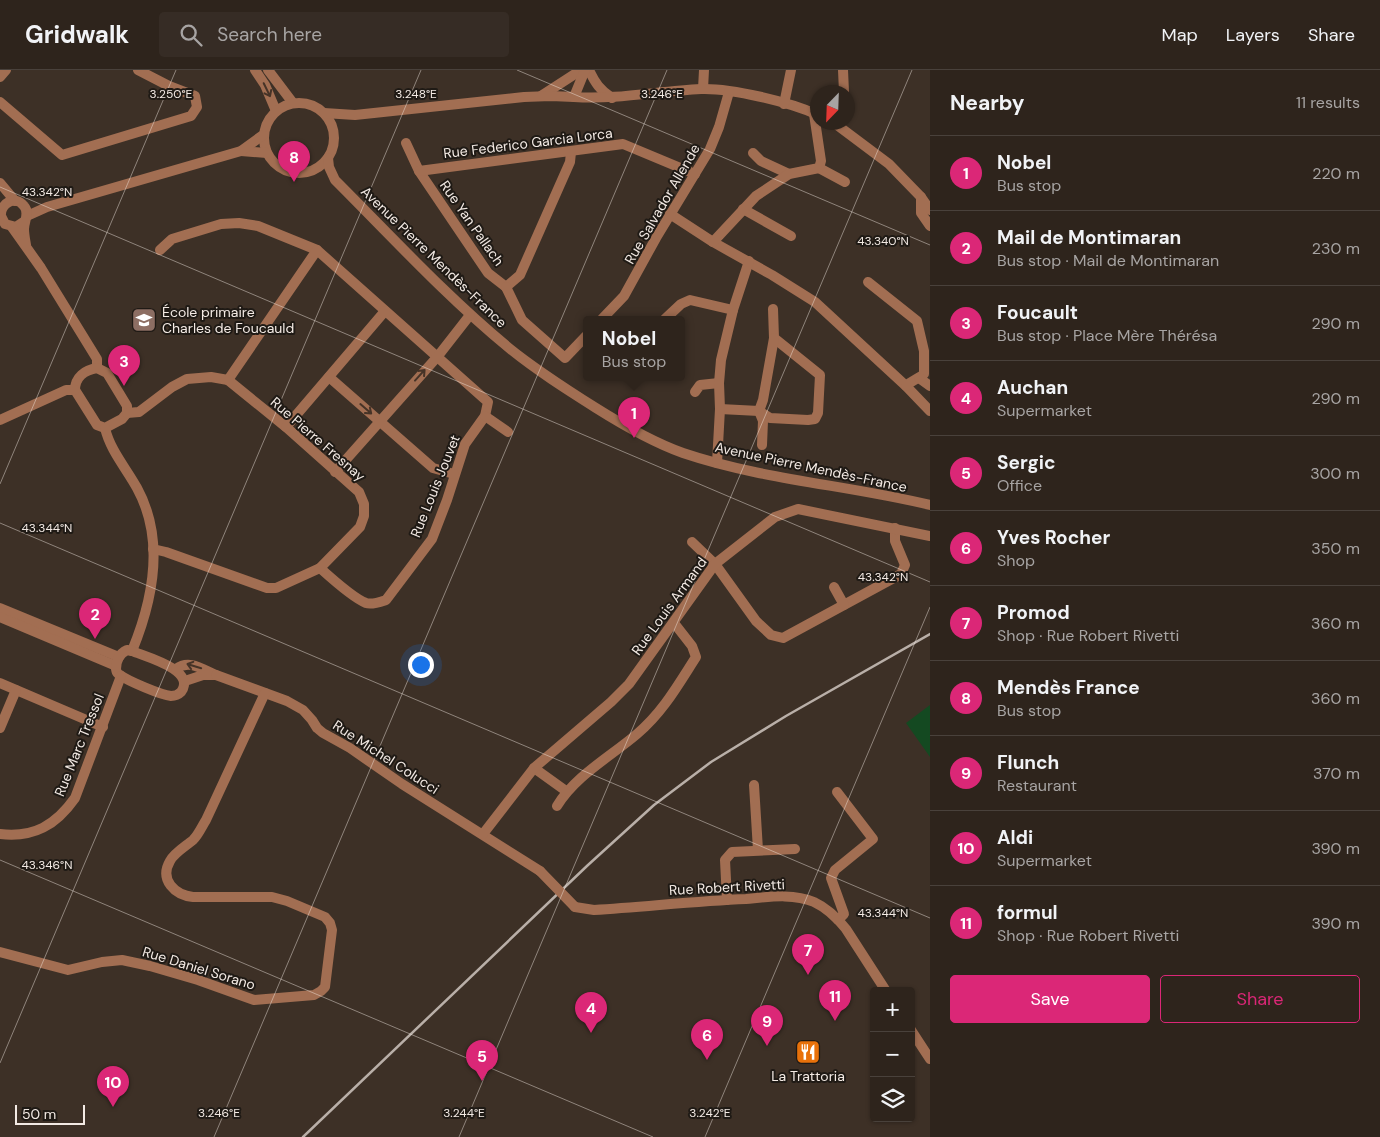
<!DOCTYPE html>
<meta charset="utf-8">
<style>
:root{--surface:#2e241c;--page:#362c25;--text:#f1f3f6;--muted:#a7a4a3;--line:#49413b;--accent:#db2777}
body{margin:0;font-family:"DM Sans",sans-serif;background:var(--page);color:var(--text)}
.controls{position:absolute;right:15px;bottom:15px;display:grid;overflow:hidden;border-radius:5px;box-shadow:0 1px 4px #0004}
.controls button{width:45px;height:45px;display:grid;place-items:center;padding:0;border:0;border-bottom:1px solid var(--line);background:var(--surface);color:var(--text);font:25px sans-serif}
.compass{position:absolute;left:810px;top:15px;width:45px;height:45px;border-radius:50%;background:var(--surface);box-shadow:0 1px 4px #0004;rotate:203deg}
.scale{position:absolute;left:15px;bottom:12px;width:70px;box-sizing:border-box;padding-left:5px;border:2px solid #f3eae4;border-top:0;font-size:14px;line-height:18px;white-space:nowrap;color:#f3eae4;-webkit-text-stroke:4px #1f1a15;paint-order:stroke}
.you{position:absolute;left:420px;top:594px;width:18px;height:18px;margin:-12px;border:4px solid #fff;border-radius:50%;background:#1a73e8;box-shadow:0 0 0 8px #1a73e833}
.badge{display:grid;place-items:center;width:32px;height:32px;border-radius:50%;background:var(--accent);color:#fff;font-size:16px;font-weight:700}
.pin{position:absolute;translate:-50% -41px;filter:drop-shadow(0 1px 2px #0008)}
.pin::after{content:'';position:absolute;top:26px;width:18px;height:15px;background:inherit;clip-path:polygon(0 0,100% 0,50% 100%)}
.popup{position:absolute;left:583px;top:246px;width:102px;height:65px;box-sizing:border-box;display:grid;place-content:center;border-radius:5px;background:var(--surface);filter:drop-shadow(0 1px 4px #0005);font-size:16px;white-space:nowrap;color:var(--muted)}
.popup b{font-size:19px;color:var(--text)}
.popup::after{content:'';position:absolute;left:50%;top:100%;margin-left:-10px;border:10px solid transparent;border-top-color:var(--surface)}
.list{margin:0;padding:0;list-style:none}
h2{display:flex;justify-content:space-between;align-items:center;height:65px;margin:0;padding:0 20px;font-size:21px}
h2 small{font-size:16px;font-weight:400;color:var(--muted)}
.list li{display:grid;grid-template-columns:32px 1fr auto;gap:15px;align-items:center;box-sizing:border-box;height:75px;padding:0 20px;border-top:1px solid var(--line)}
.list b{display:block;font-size:19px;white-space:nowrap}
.list p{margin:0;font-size:16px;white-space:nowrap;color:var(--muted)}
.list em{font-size:16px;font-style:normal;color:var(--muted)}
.actions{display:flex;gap:10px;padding:15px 20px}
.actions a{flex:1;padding:11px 0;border:1px solid var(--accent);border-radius:5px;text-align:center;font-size:18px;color:var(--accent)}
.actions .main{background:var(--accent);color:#fff}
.icon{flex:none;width:28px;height:28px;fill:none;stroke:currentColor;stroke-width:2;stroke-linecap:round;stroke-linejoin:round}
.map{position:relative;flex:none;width:930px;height:1067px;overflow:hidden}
header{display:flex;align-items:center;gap:30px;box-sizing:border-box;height:70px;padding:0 25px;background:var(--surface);border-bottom:1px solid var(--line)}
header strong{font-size:24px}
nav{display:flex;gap:28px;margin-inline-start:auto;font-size:18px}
.search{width:350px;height:45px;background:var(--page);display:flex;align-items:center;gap:12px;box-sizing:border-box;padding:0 18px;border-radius:5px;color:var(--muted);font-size:19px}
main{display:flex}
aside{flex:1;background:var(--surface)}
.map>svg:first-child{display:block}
.green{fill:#144921}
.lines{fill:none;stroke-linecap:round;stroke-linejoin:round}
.minor{stroke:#a26e52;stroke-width:10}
.rail{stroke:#b9afa8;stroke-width:2.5}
.minor-bridge{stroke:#a26e52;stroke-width:10}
.oneway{stroke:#463327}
.ticks{fill:none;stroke:#f3eae4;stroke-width:1;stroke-opacity:0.45}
.labels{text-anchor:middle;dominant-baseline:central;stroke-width:4;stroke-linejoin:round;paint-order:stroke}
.street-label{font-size:14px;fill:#f3eae4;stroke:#1f1a15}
.poi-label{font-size:14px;fill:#f3eae4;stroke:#1f1a15;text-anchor:start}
.ticks-label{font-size:12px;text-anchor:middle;fill:#f3eae4;stroke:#1f1a15;stroke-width:4;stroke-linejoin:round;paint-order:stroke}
</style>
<header>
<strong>Gridwalk</strong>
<div class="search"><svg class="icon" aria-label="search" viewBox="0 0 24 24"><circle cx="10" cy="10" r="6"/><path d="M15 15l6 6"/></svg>Search here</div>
<nav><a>Map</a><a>Layers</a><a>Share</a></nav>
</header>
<main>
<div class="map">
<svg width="930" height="1067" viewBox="0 0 930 1067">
<rect width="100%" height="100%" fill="#3d3026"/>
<polygon class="green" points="930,635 930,687 906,653"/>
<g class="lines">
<g class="minor">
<polyline points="255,0 265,15 276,41"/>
<polyline points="268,0 293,33"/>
<path d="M589 0C595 13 600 20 612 28"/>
<polyline points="843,0 844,22"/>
<polyline points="0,7 6,0"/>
<polyline points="703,19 704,0"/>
<polyline points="541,26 581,0"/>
<path d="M574 27C617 30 658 21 701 19 731 18 790 32 818 45"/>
<polyline points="0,32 62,85 191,46 197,37 195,26 169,16 138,0"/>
<circle cx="299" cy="68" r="35"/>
<polyline points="784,34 791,0"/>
<polyline points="324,43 355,45 524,27 551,26 574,27 585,0"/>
<polyline points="833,52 889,94 921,127 930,140"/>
<polyline points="406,73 419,101 488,203 506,217 520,205 570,92 571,82"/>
<polyline points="241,81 267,83"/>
<polyline points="753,83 761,91 789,104"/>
<path d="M328 88 329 97 335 110C392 167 447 227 509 278 536 300 566 319 596 338 623 355 652 372 683 383 763 410 848 415 930 435"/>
<polyline points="819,98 845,112"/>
<polyline points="419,101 623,74 695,104"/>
<polyline points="0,113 15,131"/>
<polyline points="921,127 921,143 930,156"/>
<polyline points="743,139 791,166"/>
<polyline points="670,144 713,172 772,205 815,232 906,316 930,341"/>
<polyline points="27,146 47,137 241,81 263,65"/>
<path d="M25 151 16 157 5 154 1 146C0 134 15 124 24 136 30 143 24 151 24 159 24 164 25 169 26 175"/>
<polyline points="12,157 41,198 97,289 97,298"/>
<polyline points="713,172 756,126 789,104 819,98 821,91 814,44"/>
<path d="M160 180 172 169 221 154 239 153 258 156 317 180 488 332 485 346 465 374 447 430 432 469 386 530C380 532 372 535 366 533 353 528 330 507 320 498"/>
<path d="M868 212 917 251 924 281V304C918 309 912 310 906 316"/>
<polyline points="506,217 522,250 565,288 586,266"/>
<polyline points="602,249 624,226 656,168 710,79 719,57 729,22"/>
<polyline points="665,249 681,234 690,230 733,240"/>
<path d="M97 298 107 303 127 336V343L122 349 105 358 97 355 75 320C75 307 85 300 97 298Z"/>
<polyline points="329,307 433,398 454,404"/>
<polyline points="919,308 930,316"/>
<polyline points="228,310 317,180"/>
<polyline points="695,322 700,315 719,313"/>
<polyline points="720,339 759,341 770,348 808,350 815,349 818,343 820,305 774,268 773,239"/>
<polyline points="127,343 139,342 172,317 187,309 211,307 228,310 286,357 359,422 364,434 364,446 360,457 320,498 276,518 267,518 166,482 153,479"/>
<polyline points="485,346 508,362"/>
<polyline points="0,350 66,320 75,320"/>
<polyline points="286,357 385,241"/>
<path d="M105 358C110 380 126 398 137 418 165 469 153 530 132 581"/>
<polyline points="762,375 763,351 759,341 763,330 774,268"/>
<polyline points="717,393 720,339 719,313 721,290 733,240 749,191"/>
<polyline points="335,402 438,286 470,245"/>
<polyline points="692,472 715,494 756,551 771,565 783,568 901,504 905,495 895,471 895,458"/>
<polyline points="834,517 844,535"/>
<polyline points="0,538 119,587"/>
<polyline points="0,547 116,596"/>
<path d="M127 580 132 581C146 587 197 600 181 622 178 625 175 626 171 626 161 625 128 611 120 605 116 603 117 603 116 599 116 591 119 584 127 580Z"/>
<path d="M176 599C189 589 202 599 216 605H203L185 611"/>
<polyline points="216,605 287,631 303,640 312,650 317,658 323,663 350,678 402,714 540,801"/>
<polyline points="0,613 103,657"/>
<polyline points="0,658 16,620"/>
<polyline points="534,698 566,721"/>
<polyline points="754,715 758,780"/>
<polyline points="837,722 873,769 835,800 831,808 844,844 838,850"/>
<path d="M557 736C575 706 610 687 637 664 663 642 678 615 696 587L692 576 674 553"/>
<path d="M0 764C34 768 56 755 75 728L121 606"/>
<polyline points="483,764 534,698 611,632 629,614 715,494 775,447 798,439 930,466"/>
<polyline points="727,830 725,790 732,782 795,779"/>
<path d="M575 837 594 840C645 837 695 831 746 829 768 827 793 823 814 832 827 838 838 849 846 859L886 921"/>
<path d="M0 882 68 900 102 892 122 890 150 896 198 910 254 930 314 925 321 921 325 917 332 860 330 853 325 847 287 831 272 827H193C175 825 159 810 170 791 174 783 186 776 193 770 199 764 202 756 206 750L265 623"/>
<polyline points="911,960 930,989"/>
</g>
<polyline class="rail" points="303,1067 588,795 654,735 711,692 786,646 930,564"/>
<polyline class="minor-bridge" points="540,801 575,837"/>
</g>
<defs><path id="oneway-shaft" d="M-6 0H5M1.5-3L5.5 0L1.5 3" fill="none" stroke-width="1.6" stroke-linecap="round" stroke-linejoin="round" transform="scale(1.25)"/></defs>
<g class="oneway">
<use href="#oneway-shaft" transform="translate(267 20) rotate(64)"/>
<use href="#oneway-shaft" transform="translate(420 305) rotate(-48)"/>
<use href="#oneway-shaft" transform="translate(366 339) rotate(41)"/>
<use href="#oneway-shaft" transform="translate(194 596) rotate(-163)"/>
</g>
<path class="ticks" d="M517 0 930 175M0 117 930 512M0 414 176 0M0 453 930 848M0 790 653 1067M0 993 421 0M214 1067 667 0M459 1067 912 0M705 1067 930 537"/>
<defs>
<symbol id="school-square" viewBox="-11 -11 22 22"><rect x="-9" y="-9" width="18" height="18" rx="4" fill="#8d6e63" stroke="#1f1a15"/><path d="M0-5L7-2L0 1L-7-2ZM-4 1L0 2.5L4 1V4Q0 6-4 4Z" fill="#fff"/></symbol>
<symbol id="restaurant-square" viewBox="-11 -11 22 22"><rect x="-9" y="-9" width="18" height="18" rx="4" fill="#e8710a" stroke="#1f1a15"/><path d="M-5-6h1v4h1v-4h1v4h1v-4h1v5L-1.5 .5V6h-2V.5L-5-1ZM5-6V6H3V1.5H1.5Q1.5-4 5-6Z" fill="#fff"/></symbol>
</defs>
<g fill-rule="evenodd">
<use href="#school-square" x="130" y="236" width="28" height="28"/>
<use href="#restaurant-square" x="794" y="968" width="28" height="28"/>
</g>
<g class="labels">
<g class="street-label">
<text transform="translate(528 73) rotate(-7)">Rue Federico Garcia Lorca</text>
<text transform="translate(662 134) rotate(-60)">Rue Salvador Allende</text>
<text transform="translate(472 153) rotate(55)">Rue Yan Pallach</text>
<text transform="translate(434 187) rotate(44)">Avenue Pierre Mendès-France</text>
<text transform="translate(318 369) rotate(41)">Rue Pierre Fresnay</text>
<text transform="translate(811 397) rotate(12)">Avenue Pierre Mendès-France</text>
<text transform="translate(435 416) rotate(-68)">Rue Louis Jouvet</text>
<text transform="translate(669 536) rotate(-54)">Rue Louis Armand</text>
<text transform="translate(79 675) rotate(-68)">Rue Marc Tressol</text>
<text transform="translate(386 687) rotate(33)">Rue Michel Colucci</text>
<text transform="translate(727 817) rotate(-3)">Rue Robert Rivetti</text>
<text transform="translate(199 898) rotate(17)">Rue Daniel Sorano</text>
</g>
<g class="poi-label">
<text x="162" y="242">École primaire<tspan x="162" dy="16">Charles de Foucauld</tspan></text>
<text x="808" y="1006" text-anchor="middle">La Trattoria</text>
</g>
</g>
<g class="ticks-label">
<text x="416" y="28">3.248°E</text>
<text x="662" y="28">3.246°E</text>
<text x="171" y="28">3.250°E</text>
<text x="47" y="126">43.342°N</text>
<text x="883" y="175">43.340°N</text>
<text x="47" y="462">43.344°N</text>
<text x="883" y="511">43.342°N</text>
<text x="47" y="799">43.346°N</text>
<text x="883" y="847">43.344°N</text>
<text x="219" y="1047">3.246°E</text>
<text x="464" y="1047">3.244°E</text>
<text x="710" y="1047">3.242°E</text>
</g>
</svg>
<div class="controls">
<button>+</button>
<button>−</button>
<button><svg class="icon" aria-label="layers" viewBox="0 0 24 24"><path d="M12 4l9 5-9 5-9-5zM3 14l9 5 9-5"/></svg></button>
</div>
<svg class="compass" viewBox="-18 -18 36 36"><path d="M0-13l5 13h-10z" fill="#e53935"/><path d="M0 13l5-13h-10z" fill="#a7a4a3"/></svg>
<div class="scale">50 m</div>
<div class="you"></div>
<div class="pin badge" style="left:634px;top:368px">1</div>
<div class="popup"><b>Nobel</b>Bus stop</div>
<div class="pin badge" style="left:95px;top:569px">2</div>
<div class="pin badge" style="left:124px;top:316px">3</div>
<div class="pin badge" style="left:591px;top:963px">4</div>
<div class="pin badge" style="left:482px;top:1011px">5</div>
<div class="pin badge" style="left:707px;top:990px">6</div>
<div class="pin badge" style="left:808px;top:905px">7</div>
<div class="pin badge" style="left:294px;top:112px">8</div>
<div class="pin badge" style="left:767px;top:976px">9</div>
<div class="pin badge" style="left:113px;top:1037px">10</div>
<div class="pin badge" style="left:835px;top:951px">11</div>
</div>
<aside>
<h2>Nearby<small>11 results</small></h2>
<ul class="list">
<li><span class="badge">1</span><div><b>Nobel</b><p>Bus stop</p></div><em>220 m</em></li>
<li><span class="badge">2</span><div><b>Mail de Montimaran</b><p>Bus stop · Mail de Montimaran</p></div><em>230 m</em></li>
<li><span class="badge">3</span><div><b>Foucault</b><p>Bus stop · Place Mère Thérésa</p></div><em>290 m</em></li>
<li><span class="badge">4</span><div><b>Auchan</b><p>Supermarket</p></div><em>290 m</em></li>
<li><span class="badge">5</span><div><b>Sergic</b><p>Office</p></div><em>300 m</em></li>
<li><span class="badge">6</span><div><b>Yves Rocher</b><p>Shop</p></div><em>350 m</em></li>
<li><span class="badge">7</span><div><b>Promod</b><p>Shop · Rue Robert Rivetti</p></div><em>360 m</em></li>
<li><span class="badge">8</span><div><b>Mendès France</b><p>Bus stop</p></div><em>360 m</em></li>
<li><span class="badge">9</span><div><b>Flunch</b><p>Restaurant</p></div><em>370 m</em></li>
<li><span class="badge">10</span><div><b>Aldi</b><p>Supermarket</p></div><em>390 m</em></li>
<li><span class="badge">11</span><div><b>formul</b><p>Shop · Rue Robert Rivetti</p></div><em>390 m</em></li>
</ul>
<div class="actions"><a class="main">Save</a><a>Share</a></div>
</aside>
</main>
